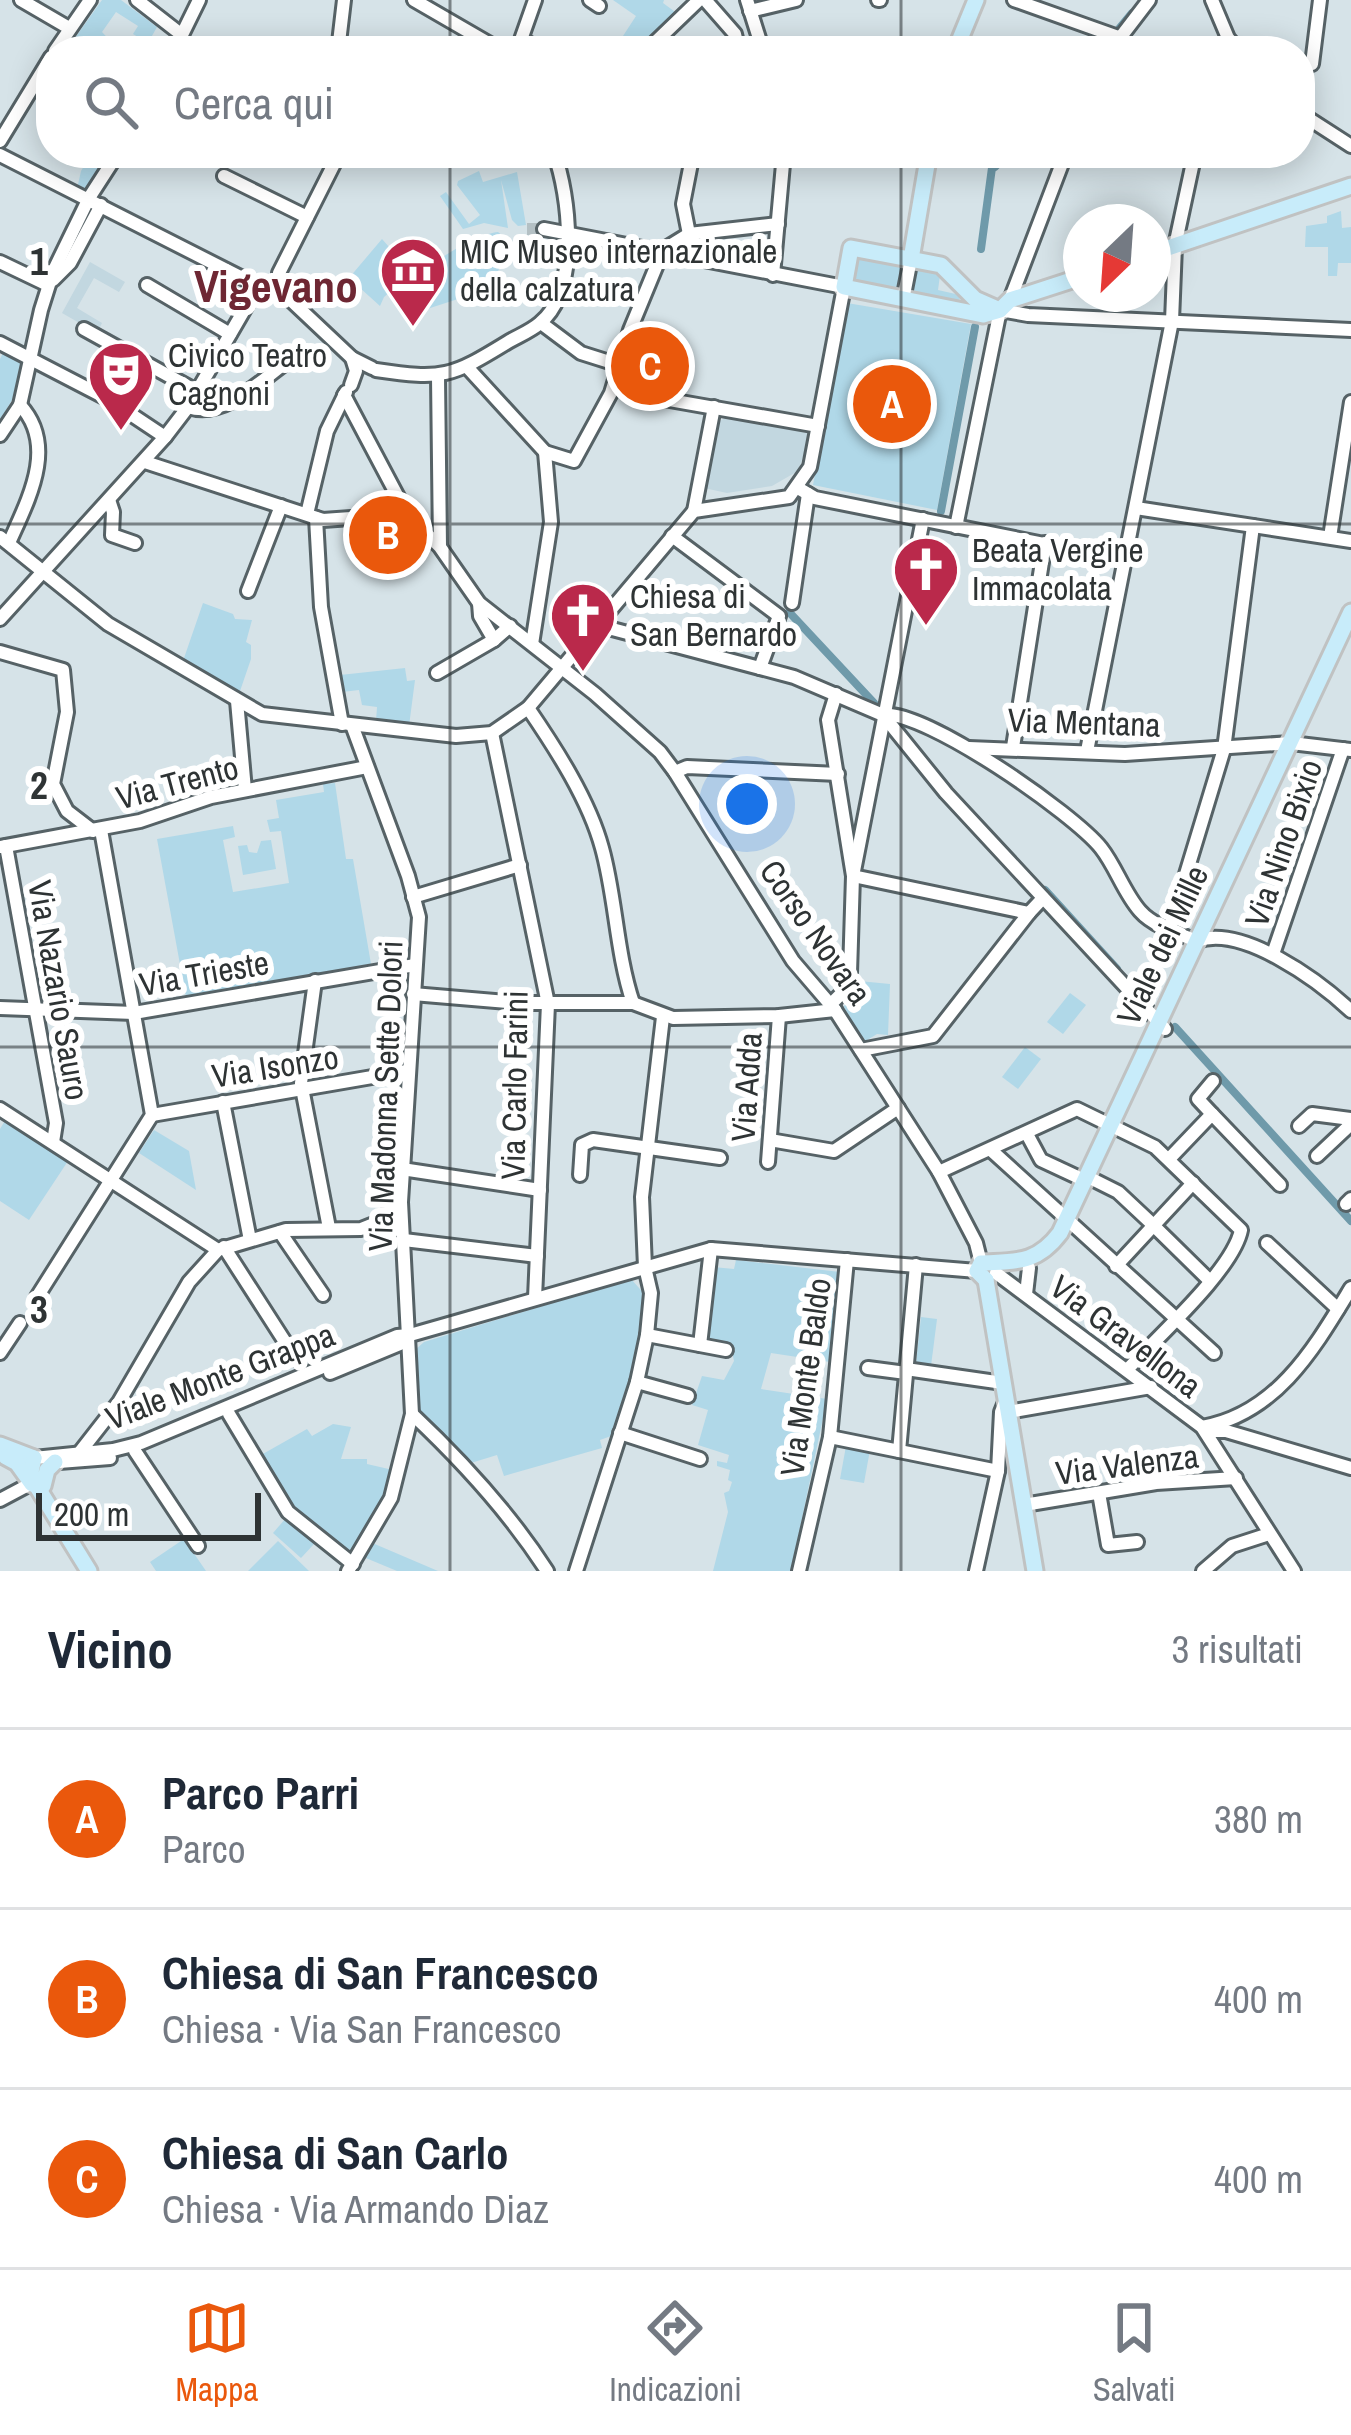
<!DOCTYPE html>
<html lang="it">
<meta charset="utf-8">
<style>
:root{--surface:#fff;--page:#f2f2f3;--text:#1f2937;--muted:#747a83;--line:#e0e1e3;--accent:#ea580c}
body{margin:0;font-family:"Archivo Narrow",sans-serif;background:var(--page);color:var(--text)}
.compass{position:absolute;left:1063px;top:204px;width:108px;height:108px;border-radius:50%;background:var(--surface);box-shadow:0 6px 30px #0003;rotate:205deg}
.scale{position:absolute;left:36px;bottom:30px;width:225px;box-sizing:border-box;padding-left:12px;border:6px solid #2e3334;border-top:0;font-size:33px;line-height:42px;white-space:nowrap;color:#2e3334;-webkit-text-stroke:9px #fff;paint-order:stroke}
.you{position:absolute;left:747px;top:804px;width:42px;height:42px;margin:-30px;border:9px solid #fff;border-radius:50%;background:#1a73e8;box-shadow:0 0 0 18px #1a73e833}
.badge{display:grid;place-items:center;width:78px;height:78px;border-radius:50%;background:var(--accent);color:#fff;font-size:39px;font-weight:700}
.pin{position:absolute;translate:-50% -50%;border:6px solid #fff;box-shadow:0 3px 12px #0006}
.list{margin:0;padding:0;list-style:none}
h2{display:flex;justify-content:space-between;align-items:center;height:156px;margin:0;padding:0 48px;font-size:51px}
h2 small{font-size:39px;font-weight:400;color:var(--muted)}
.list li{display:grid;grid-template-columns:78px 1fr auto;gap:36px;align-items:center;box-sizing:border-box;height:180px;padding:0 48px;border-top:3px solid var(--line)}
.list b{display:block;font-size:45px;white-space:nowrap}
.list p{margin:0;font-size:39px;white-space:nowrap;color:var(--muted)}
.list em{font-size:39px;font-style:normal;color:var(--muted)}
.icon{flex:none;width:66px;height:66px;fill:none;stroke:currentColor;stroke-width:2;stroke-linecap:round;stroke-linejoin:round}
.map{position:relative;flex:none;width:1351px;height:1571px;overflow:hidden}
.search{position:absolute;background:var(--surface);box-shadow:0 6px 30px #0003;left:36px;right:36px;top:36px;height:132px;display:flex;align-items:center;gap:30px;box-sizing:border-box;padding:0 42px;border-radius:48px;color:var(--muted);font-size:45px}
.sheet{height:696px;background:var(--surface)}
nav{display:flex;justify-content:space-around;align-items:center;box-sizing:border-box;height:168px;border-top:3px solid var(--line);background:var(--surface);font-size:33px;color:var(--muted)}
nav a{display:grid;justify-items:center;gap:6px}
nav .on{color:var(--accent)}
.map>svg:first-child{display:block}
.built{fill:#c2d7e0}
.green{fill:#b0d8e8}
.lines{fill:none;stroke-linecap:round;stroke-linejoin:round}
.canal{stroke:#6f9aaa;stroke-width:8}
.minor-tunnel{stroke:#b4c0c4;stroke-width:12;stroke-dasharray:12 6;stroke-linecap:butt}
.minor-casing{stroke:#566266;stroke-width:18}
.major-casing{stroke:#c0c2c2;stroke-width:21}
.minor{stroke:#fff;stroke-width:12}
.major{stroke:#c8ecfa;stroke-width:15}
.grid{fill:none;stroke:#2e3334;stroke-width:3;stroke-opacity:0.55}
.labels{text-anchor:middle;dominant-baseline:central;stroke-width:12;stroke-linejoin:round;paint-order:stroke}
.poi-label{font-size:33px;fill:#2e3334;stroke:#fff;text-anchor:start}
.street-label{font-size:33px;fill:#2e3334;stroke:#fff}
.district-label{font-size:45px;font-weight:bold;fill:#6e2733;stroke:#fff}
.grid-label{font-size:39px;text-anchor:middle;font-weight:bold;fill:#2e3334;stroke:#fff;stroke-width:12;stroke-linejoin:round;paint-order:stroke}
</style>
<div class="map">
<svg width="1351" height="1571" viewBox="0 0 1351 1571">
<rect width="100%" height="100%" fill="#d6e3e8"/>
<g class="built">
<polygon points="90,262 125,282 119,292 94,278 77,308 102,323 97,333 62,313"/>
<polygon points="728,416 811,433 798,471 772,486 727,493 704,488 717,423"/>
</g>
<g class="green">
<polygon points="102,0 121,0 157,27 148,43 133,34 138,26 116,12 102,32 120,51 67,49"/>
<polygon points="613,0 664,0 663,3 678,14 642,49 623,36 636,16"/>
<polygon points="92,153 110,153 86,192 77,189 81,171"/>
<polygon points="479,171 483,182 517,172 526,225 518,226 512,220 501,180 508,228 484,223 463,229 440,196 446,192 469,224 480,215 457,185 458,181"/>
<polygon points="1341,211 1342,228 1351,227 1351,263 1338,263 1337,276 1328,276 1328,247 1305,247 1306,226 1327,223 1327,216"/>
<path d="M498 232 509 241 492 288 424 310 399 303C401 278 473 234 498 232Z"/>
<polygon points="382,239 412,273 384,297 380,306 349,278"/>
<polygon points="853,252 941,268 938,290 960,295 959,307 849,285"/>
<polygon points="847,303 971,324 937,510 813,485"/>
<polygon points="3,353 22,362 12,400 0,420 0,359"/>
<polygon points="203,603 233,614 235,619 252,620 246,642 251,645 251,659 239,694 183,661"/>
<polygon points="405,668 407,681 415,680 409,726 376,721 377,707 362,705 359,690 342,692 340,675"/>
<polygon points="335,783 346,859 353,859 371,964 186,997 157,839 233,826 235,837 223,840 233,892 289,883 281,831 270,832 267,820 279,818 276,800 324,792 323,784"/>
<polygon points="271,840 276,869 243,875 238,846 247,845 249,852 257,853 261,841"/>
<polygon points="859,981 890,984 888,1035 877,1034 864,1042 844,1011 844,1006 854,998"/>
<polygon points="1070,993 1086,1005 1063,1034 1047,1022"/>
<polygon points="1025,1047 1041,1059 1018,1089 1002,1077"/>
<polygon points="6,1119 68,1161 29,1220 0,1201 0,1129"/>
<polygon points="154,1130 189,1151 196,1190 139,1153"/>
<polygon points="736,1260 840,1272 830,1362 771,1353 761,1389 827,1399 791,1571 713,1571 728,1512 724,1493 729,1491 732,1482 728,1480 730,1470 717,1466 717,1461 727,1463 729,1455 698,1445 708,1410 692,1405 702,1376 724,1380 734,1361 731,1347 703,1343 713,1267 734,1269"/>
<polygon points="631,1279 648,1298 642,1338 614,1435 600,1440 602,1448 504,1476 497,1455 471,1463 420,1419 415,1350 424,1342"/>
<polygon points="921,1317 937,1319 931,1366 916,1364"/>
<polygon points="333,1424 351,1427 341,1459 367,1459 367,1464 393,1470 385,1496 351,1555 288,1507 261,1455 307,1429 312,1436"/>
<polygon points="846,1446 870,1450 864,1483 840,1479"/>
<polygon points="286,1518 314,1544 301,1558 273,1533"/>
<polygon points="184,1539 206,1571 156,1571 150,1562"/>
<polygon points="278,1541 309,1571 248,1571"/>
<polygon points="370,1542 438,1571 397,1571 361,1556"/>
</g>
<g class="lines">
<g class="canal">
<polyline points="1118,30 1132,13"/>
<polyline points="849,153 886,156 904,153"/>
<polyline points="995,167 1009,153"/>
<polyline points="981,249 994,153"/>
<polyline points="941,511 975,327"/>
<polyline points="789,612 874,703"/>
<polyline points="1045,890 1117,969"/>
<polyline points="1175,1027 1351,1221"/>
</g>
<polyline class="minor-tunnel" points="527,229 544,229"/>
<defs>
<g id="minor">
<polyline points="21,0 69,28"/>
<polyline points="137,0 182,35"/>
<polyline points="414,0 502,51"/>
<polyline points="590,0 599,6"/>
<polyline points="747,0 763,51"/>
<polyline points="878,0 880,0"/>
<polyline points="1014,0 1118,37"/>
<polyline points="1212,0 1228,38 1239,51"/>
<polyline points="707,2 735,34 739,51"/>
<polyline points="750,11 796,0"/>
<polyline points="523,40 542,51"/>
<polyline points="55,51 90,0"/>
<polyline points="174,51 199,0"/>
<polyline points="338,51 344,0"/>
<polyline points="517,51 535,0"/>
<polyline points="646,51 699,0"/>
<polyline points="1110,51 1149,0"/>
<polyline points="1312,64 1320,0"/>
<polyline points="1300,113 1351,146"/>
<polyline points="0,141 51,57"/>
<polyline points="369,153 394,153"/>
<polyline points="0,155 264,289"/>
<polyline points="224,176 307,217"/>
<polyline points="689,234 683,204 693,153"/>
<polyline points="0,262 48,285"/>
<polyline points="773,275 784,153"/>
<polyline points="53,280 70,263 101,205"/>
<polyline points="147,285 230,334"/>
<polyline points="282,292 279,273 338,156"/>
<polyline points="903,300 911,259"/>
<polyline points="1010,300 1066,153"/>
<polyline points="541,323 581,353 619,365"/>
<polyline points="84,329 198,392"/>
<polyline points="0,343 108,399 165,437"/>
<polyline points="468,368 545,452 574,461 611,393 630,330 663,250 689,234 778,224"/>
<path d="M376 370C443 380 451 377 508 342 518 336 531 331 540 323 580 290 570 196 554 153"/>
<polyline points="438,377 440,546"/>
<polyline points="615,379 658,398 818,426"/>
<polyline points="351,385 356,371 352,358 372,368"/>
<polyline points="344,395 407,514 440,547 479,603 595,694 660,752 675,772 793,961 835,1010 939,1172 976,1243 981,1263"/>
<path d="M188 407C228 420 266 374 298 354"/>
<polyline points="0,435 20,405 41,310 53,272 89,198 118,153"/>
<polyline points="145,462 323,520 407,514"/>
<polyline points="798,488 815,498 1124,560"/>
<polyline points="109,500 113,512 112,535 135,543"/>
<polyline points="1136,508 1351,541"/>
<polyline points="694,511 714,407"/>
<polyline points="307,514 327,431 346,392"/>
<polyline points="316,518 321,607 342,724"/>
<polyline points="956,527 1000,310 1028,315 1351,330"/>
<polyline points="672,536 779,616 760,668"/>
<polyline points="0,537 108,624 262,714 456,736 492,733 528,708 694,511 789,497 810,467 844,287 544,229"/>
<polyline points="1330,537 1351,402"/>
<path d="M9 543C28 500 58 446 20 405"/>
<polyline points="248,591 281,506"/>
<polyline points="479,603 480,616 494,640"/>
<polyline points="792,603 808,494"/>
<polyline points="0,619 165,437 188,407 254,293 270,289 282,292 352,358"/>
<polyline points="597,625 794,677 883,715 946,793 1165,1029"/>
<polyline points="532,644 551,522 545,452"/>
<polyline points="0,652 63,670 67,712 53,784 67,811 93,831"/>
<polyline points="437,673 494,640 510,626"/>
<polyline points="836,694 828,720 853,876 1029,913 1043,898"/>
<polyline points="237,701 245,790"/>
<path d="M528 708C556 749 589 800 602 848 616 898 616 952 633 1003"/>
<path d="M883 715C924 709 1074 814 1101 848 1116 867 1124 893 1140 911 1153 926 1179 934 1197 941 1242 924 1319 981 1351 1011"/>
<polyline points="492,733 548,1004 535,1298"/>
<polyline points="1013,747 1045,543"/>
<polyline points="969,748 1125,754 1291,743 1351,750"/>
<polyline points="1087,751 1172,321 1175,246 1195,153"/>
<polyline points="675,772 687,767 838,774"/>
<polyline points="6,846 56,1123 53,1142"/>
<polyline points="0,847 140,821 211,797 367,767"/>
<polyline points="413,897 520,865"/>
<polyline points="1169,930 1224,749 1253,526"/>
<polyline points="1273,954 1343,749"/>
<polyline points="315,981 301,1083 329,1228"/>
<polyline points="413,994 520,1003 633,1003 673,1018 779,1016 835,1010"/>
<polyline points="830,1005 843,992 850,973 853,876 923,519"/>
<polyline points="0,1008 134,1013 415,965"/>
<polyline points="861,1050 933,1036 1029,913"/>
<polyline points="223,1102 250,1240"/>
<polyline points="0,1109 218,1250"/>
<polyline points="1212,1114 1198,1099 1213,1081"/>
<polyline points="152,1115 407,1071"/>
<polyline points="1299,1126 1312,1114 1351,1119"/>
<polyline points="1027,1134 1041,1160 1086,1181"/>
<polyline points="770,1140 834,1151 898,1108"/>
<polyline points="992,1151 1214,1353"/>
<polyline points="1317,1156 1351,1124"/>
<polyline points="1169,1159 1212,1114 1280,1185"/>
<polyline points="768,1162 779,1016"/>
<polyline points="402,1169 540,1190"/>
<path d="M939 1172 1077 1109 1155 1147 1241 1230C1233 1270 1156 1338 1127 1370"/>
<polyline points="580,1175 582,1145 593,1140 720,1158"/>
<polyline points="1094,1180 1118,1192 1150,1222"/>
<polyline points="1346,1204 1351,1199"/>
<polyline points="1154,1226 1210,1281"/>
<polyline points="280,1232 323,1295"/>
<polyline points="404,1240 537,1256"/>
<polyline points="1267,1243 1338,1309"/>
<polyline points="224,1247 296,1359"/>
<polyline points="1116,1266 1193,1183"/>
<polyline points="996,1273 1202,1427 1294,1571"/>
<polyline points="1026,1294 1029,1268"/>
<polyline points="37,1297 152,1115 101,830"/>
<polyline points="647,1335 726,1350"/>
<polyline points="700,1345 711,1249"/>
<polyline points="0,1353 20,1323"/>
<polyline points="868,1368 906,1373"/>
<polyline points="906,1369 1003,1383"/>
<polyline points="330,1373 400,1344 409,1336"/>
<polyline points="637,1382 688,1396"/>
<polyline points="1008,1412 1151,1387"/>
<polyline points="229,1414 288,1512 353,1564"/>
<path d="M412 1414C463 1462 509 1512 547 1571"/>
<path d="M1202 1427C1277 1414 1315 1347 1351 1288"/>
<polyline points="1214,1431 1226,1431 1351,1468"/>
<polyline points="620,1433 700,1459"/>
<polyline points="830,1437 998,1471"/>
<polyline points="135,1451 198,1546"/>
<polyline points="899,1451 916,1265"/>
<polyline points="80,1452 119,1402 189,1282 218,1250 286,1230 361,1229 376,1223 401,1202"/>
<polyline points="34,1458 113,1450 141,1443 397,1336 410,1335 711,1249 977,1271"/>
<polyline points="59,1462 110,1458"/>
<polyline points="1099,1493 1108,1545 1137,1542"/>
<polyline points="0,1500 32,1483"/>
<polyline points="1024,1505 1156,1483 1236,1478"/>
<polyline points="348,1571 391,1498 412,1414 401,1202 419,917 408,876 352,725"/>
<polyline points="576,1571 637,1382 647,1335 651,1293 645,1267 642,1197 663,1017"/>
<polyline points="799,1571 830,1437 847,1260"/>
<polyline points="976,1571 998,1471 1001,1412 1005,1402"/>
<polyline points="1203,1571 1232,1546 1269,1534"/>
</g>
<g id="major">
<polyline points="955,51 976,0"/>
<polyline points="1153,253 1351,186"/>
<polyline points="911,259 929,153"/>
<polyline points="1000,310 975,299 941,265 851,248 844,287 983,315 1000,310 1010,300 1081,277"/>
<path d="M986 1280 977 1271 981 1263C1014 1261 1036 1265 1060 1233L1351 612"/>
<polyline points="986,1280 1035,1571"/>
<polyline points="0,1445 34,1458"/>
<polyline points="6,1457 17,1463 32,1484"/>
<polyline points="34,1458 31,1472 36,1485 89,1571"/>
<polyline points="43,1486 47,1470 55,1462"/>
</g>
</defs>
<use href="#minor" class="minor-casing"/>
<use href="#major" class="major-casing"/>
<use href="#minor" class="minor"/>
<use href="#major" class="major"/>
</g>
<path class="grid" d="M450 0V51M901 0V51M450 153V1571M901 153V1571M0 524H1351M0 1047H1351"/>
<defs>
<symbol id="museum-pin" viewBox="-11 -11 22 30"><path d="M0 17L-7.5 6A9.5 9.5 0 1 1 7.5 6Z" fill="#ba294b" stroke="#fff"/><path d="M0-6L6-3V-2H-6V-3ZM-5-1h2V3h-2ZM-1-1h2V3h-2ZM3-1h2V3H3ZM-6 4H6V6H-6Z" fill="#fff"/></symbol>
<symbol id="theatre-pin" viewBox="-11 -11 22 30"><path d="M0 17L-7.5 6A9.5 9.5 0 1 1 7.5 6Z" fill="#ba294b" stroke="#fff"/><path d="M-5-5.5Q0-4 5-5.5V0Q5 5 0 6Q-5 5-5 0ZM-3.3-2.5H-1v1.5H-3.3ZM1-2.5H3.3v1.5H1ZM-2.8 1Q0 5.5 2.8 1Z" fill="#fff"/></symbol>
<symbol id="church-pin" viewBox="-11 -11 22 30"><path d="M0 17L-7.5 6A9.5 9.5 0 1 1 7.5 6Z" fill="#ba294b" stroke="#fff"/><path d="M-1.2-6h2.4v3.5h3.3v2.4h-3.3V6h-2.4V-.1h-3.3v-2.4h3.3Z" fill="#fff"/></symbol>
</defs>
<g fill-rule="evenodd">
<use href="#museum-pin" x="375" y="232" width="76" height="104"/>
<use href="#theatre-pin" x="83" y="336" width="76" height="104"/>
<use href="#church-pin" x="888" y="531" width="76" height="104"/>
<use href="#church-pin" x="545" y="577" width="76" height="104"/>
</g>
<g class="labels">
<g class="poi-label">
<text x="460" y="251">MIC Museo internazionale<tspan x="460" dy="38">della calzatura</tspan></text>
<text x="168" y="355">Civico Teatro<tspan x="168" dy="38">Cagnoni</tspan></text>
<text x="972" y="550">Beata Vergine<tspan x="972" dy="38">Immacolata</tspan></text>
<text x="630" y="596">Chiesa di<tspan x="630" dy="38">San Bernardo</tspan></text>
</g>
<g class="street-label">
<text transform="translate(1084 722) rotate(2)">Via Mentana</text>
<text transform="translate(177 782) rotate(-15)">Via Trento</text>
<text transform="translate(1283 843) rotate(-71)">Via Nino Bixio</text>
<text transform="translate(816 932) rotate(55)">Corso Novara</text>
<text transform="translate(1162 945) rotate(-65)">Viale dei Mille</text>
<text transform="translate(204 973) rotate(-10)">Via Trieste</text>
<text transform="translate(59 990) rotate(80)">Via Nazario Sauro</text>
<text transform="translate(275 1066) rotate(-9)">Via Isonzo</text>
<text transform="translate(514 1085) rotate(-89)">Via Carlo Farini</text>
<text transform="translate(746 1087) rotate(-86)">Via Adda</text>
<text transform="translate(385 1096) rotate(-88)">Via Madonna Sette Dolori</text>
<text transform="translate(1126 1336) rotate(37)">Via Gravellona</text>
<text transform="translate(220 1376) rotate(-21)">Viale Monte Grappa</text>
<text transform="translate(805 1377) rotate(-82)">Via Monte Baldo</text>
<text transform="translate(1127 1464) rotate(-7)">Via Valenza</text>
</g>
<g class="district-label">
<text x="276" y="285">Vigevano</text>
</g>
</g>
<g class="grid-label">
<text x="39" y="275">1</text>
<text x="39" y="799">2</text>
<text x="39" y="1323">3</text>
</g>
</svg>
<svg class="compass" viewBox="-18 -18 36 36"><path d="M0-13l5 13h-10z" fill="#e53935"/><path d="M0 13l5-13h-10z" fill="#747a83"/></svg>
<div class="scale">200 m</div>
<div class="you"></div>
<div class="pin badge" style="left:892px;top:404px">A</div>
<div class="pin badge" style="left:388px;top:535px">B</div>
<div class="pin badge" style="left:650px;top:366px">C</div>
<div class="search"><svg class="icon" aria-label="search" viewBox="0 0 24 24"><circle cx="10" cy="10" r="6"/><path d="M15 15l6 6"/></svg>Cerca qui</div>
</div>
<section class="sheet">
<h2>Vicino<small>3 risultati</small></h2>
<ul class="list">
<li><span class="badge">A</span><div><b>Parco Parri</b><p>Parco</p></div><em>380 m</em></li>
<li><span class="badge">B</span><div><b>Chiesa di San Francesco</b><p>Chiesa · Via San Francesco</p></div><em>400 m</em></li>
<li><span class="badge">C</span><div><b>Chiesa di San Carlo</b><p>Chiesa · Via Armando Diaz</p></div><em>400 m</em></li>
</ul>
</section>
<nav>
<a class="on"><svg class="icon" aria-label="map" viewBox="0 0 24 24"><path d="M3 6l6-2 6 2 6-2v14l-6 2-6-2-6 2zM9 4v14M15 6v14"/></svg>Mappa</a>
<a><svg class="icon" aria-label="directions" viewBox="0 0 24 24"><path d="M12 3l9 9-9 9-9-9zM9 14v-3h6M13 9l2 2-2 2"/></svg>Indicazioni</a>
<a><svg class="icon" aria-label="saved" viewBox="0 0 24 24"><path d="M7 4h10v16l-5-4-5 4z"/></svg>Salvati</a>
</nav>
